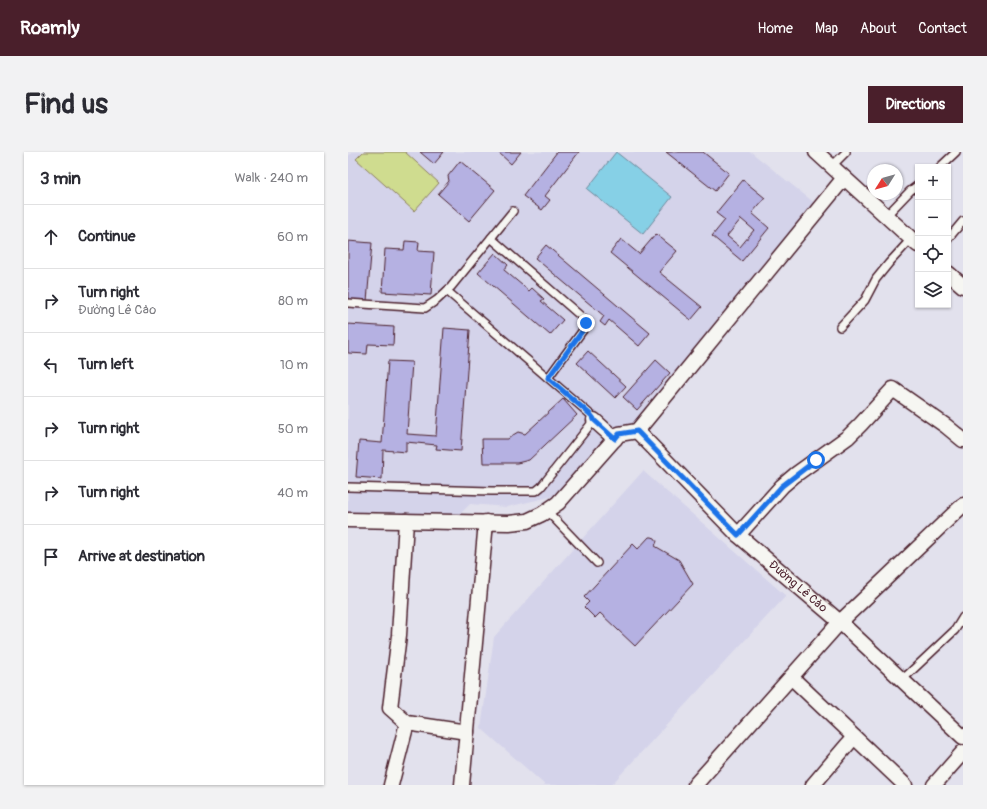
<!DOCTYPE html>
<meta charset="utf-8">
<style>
:root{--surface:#fff;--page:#f2f2f3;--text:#2b2b33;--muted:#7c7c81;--line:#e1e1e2;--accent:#4a1f2b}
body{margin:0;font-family:Pangolin,sans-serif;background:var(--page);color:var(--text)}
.controls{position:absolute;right:12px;top:12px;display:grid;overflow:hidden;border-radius:0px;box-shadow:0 1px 3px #0004}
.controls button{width:36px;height:36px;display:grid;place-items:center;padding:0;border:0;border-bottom:1px solid var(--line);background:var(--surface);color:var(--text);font:20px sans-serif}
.compass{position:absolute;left:519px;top:12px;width:36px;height:36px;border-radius:50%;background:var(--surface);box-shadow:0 1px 3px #0004;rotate:233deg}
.stop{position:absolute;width:12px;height:12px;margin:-9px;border:3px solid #1a73e8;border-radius:50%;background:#fff}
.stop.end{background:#1a73e8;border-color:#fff;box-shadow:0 1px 4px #0008}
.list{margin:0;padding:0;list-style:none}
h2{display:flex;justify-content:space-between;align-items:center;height:52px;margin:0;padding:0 16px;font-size:17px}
h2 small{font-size:13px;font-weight:400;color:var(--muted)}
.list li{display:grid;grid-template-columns:26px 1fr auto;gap:12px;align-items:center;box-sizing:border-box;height:64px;padding:0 16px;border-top:1px solid var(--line)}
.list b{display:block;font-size:15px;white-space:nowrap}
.list p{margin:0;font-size:13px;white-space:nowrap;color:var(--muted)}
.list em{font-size:13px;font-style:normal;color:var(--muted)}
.icon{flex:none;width:22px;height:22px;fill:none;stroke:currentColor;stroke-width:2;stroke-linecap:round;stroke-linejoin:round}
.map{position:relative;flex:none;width:615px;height:633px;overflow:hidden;border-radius:0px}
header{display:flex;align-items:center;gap:24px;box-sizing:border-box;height:56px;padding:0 20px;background:var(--accent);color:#fff}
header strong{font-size:19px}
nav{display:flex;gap:22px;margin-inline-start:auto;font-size:14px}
.intro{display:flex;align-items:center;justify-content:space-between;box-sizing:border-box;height:96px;padding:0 24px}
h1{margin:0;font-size:28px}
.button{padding:10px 18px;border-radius:0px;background:var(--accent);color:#fff;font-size:14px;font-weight:700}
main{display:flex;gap:24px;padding:0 24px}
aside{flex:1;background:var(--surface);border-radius:0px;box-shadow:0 1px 3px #0004}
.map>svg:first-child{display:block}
.built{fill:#d4d3ea}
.green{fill:#cfdc8f;stroke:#8c7e5d}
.water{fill:#86d0e6;stroke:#6e899b}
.building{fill:#b5b1e2;stroke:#4a1f2b;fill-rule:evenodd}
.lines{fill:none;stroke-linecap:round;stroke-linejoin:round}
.service-casing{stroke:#4a1f2b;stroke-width:10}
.minor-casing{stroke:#4a1f2b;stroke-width:17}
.service{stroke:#f6f6f2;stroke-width:7}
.minor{stroke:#f6f6f2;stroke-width:14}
.route{stroke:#1a73e8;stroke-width:5}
.labels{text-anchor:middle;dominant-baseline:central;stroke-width:3;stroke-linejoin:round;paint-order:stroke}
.street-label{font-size:12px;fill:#4a1f2b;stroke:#f6f6f2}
</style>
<header>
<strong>Roamly</strong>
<nav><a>Home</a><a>Map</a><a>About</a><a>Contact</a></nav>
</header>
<div class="intro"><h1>Find us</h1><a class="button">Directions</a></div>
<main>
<aside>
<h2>3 min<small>Walk · 240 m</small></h2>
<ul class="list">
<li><svg class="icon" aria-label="ahead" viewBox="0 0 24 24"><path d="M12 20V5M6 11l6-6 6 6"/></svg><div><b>Continue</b></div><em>60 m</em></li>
<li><svg class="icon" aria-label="right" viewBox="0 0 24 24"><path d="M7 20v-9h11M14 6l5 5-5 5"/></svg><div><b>Turn right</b><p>Đường Lê Cảo</p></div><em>80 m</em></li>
<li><svg class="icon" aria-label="left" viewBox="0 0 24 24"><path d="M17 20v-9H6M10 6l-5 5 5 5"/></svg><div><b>Turn left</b></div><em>10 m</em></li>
<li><svg class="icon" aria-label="right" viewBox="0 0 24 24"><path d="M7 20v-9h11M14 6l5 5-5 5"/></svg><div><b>Turn right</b></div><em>50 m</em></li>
<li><svg class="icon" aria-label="right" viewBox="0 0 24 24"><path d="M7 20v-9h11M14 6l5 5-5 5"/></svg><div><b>Turn right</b></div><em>40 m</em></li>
<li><svg class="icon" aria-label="arrive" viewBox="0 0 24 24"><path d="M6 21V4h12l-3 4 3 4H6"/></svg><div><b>Arrive at destination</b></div></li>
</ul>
</aside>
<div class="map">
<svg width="615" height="633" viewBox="0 0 615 633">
<rect width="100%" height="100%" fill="#e2e1ed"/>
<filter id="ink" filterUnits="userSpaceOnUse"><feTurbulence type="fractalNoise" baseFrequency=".025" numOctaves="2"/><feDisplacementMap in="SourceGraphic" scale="8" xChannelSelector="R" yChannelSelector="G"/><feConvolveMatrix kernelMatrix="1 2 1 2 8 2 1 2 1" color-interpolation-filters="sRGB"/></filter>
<g filter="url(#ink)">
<g class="built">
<polygon points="5,0 403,0 469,53 288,273 210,343 159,355 122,352 109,365 0,361 0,4"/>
<polygon points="295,319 438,444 263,633 197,633 133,576 146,485"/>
</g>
<polygon class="green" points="15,0 57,0 91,31 66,59 8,7"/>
<polygon class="water" points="268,0 324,45 295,82 239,37"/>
<g class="building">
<polygon points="72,0 96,0 86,12"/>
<polygon points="150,0 173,0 163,12"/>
<polygon points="209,0 231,0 197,44 202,48 194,58 175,44"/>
<polygon points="318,0 355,0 381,21 367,39"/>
<polygon points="112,9 147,38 121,69 90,42 101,29 100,24"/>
<path d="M395 28 417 46 404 61 421 76 394 109 364 84 377 68 368 61ZM393 67 406 78 392 95 379 84Z"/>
<polygon points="308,82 329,99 311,120 354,155 343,168 262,101 273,87 291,102"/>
<polygon points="0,89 24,91 19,149 0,148"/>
<polygon points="57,89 71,90 70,99 86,100 83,143 34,140 37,97 56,98"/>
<polygon points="198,93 302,181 291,194 261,168 257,174 252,170 256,164 187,106"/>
<polygon points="147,101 160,113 156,118 181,139 184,136 196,147 193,149 215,168 202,183 130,121"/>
<polygon points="0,172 46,175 45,193 20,192 19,202 0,201"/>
<polygon points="96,176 122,178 113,299 88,297 89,293 58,290 58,300 35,298 34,327 8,325 11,289 34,291 40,209 64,210 59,282 88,284"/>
<polygon points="240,199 278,234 267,246 229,211"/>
<polygon points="308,208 322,221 289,258 275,245"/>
<polygon points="215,247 229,263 181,308 169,311 135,311 134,287 160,287 165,283 170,280 177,282"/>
<polygon points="301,385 304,385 307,386 309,389 307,394 331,408 345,432 287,494 252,461 247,466 236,455 241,450 236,445 285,392 290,397"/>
</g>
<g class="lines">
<defs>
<g id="service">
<polyline points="484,14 498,0"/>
<polyline points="592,15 608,0"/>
<polyline points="538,64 562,39 570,33"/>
<polyline points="143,86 236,167 238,171 238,174 200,226"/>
<polyline points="600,87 615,69"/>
<polyline points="0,151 77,156 89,148 103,135 165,59"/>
<polyline points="492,175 517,148 528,127 541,111 563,87"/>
<polyline points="0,335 143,339 188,339 193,335 246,268 246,267 243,263 99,139"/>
<polyline points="199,359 249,411"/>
<polyline points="554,528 607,478 615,465"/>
</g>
<g id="minor">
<polyline points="468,0 570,93"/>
<polyline points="600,121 615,134"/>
<polyline points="246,268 267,287"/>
<path id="s1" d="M289 279 390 383 492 470 615 585"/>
<polyline points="0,368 161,371 179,369 194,362 210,351 271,282 289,279 496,26"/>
<polyline points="58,369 51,483 42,556 59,571 119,580"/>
<polyline points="390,383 434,334 447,323 500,285 513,272 545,237 598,274 615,288"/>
<polyline points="443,525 557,633"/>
<polyline points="43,633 59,571"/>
<polyline points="114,633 138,370"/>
<polyline points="347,633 492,470 615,353"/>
<polyline points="465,633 506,585"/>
<polyline points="586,633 615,600"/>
</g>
</defs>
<use href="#service" class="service-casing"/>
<use href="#minor" class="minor-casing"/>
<use href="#service" class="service"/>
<use href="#minor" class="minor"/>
</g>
</g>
<g class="lines" filter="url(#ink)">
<polyline class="route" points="238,171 238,174 200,226 243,263 246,267 246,268 267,287 271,282 289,279 390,383 434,334 468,308"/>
</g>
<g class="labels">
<g class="street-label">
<text stroke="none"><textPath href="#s1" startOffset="224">Đường Lê Cảo</textPath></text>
</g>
</g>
</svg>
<div class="controls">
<button>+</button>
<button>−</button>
<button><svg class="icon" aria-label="locate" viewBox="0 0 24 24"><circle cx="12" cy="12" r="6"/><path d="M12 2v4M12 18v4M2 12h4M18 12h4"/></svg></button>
<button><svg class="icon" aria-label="layers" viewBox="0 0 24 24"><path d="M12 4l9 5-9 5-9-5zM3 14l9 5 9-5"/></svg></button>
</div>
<svg class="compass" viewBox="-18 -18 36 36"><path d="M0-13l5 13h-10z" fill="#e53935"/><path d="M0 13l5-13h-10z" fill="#7c7c81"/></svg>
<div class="stop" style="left:468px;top:308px"></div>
<div class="stop end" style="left:238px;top:171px"></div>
</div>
</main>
